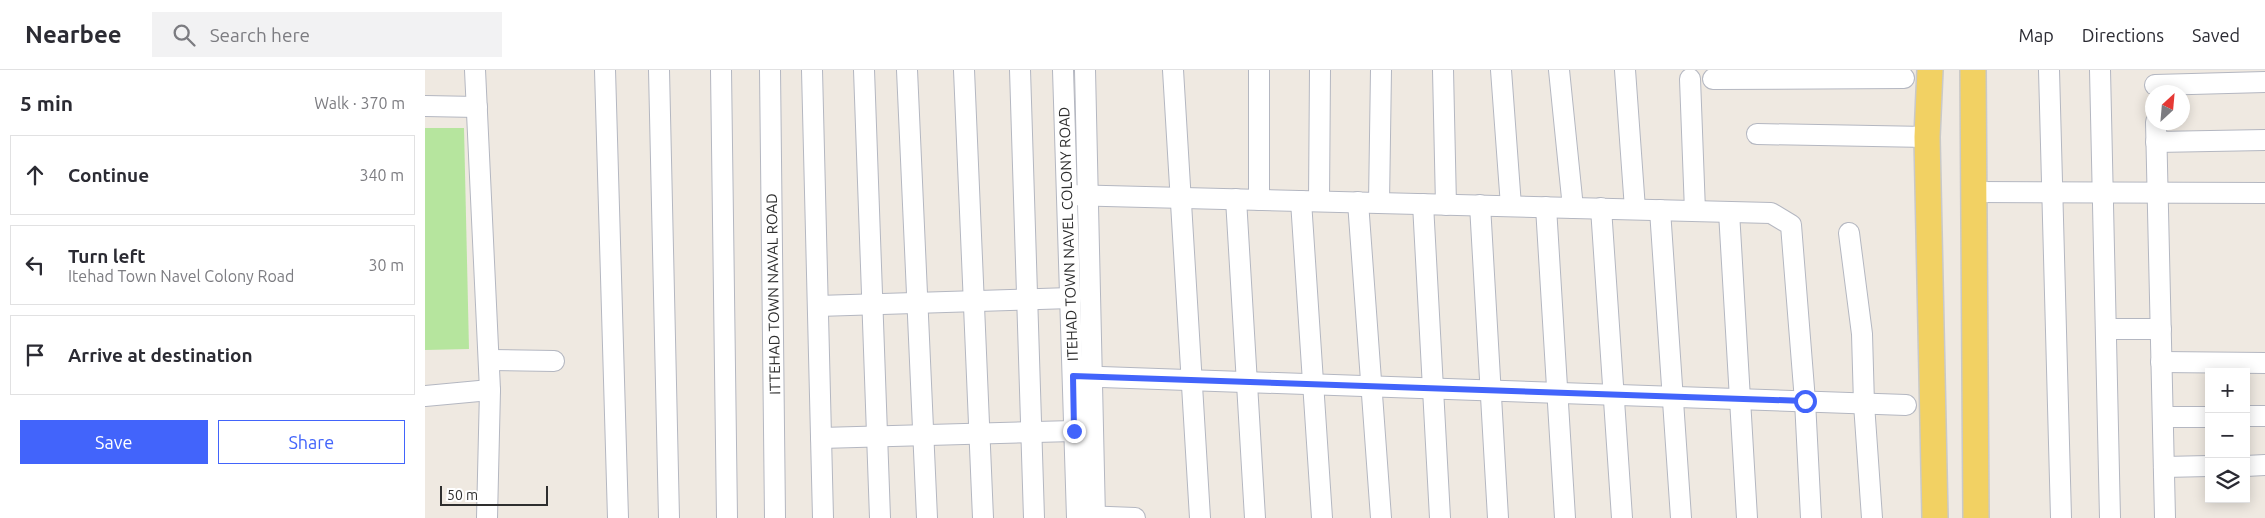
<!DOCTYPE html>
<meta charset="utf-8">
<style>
:root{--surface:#fff;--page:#f2f2f3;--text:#2b2b33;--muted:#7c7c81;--line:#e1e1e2;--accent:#4264fb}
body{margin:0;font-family:Ubuntu,sans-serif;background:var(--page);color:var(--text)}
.controls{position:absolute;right:15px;bottom:15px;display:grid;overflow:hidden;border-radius:0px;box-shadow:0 2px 12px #0003}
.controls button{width:45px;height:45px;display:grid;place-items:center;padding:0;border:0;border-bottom:1px solid var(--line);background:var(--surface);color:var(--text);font:25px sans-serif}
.compass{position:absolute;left:1720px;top:15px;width:45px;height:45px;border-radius:50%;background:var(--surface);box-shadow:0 2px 12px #0003;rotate:26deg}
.scale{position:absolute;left:15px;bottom:12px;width:108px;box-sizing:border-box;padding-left:5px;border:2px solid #2e2e2e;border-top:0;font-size:14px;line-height:18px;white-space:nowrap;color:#2e2e2e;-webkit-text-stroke:4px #fff;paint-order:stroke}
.stop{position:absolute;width:15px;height:15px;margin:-11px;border:4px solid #4264fb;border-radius:50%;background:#fff}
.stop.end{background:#4264fb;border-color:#fff;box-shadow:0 1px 5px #0008}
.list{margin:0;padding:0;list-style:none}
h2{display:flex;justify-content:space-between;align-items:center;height:65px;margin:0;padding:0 20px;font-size:21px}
h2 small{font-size:16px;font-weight:400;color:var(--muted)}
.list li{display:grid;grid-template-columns:32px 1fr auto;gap:15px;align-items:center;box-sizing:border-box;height:80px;margin:0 10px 10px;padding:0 10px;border:1px solid var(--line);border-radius:0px}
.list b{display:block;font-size:19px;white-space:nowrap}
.list p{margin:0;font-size:16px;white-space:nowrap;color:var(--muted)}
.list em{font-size:16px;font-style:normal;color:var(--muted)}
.actions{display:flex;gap:10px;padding:15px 20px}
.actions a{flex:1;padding:11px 0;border:1px solid var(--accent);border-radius:0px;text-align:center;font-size:18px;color:var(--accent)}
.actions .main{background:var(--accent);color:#fff}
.icon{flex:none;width:28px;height:28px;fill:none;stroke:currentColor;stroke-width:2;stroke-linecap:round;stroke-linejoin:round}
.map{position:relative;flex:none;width:1840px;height:448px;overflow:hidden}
header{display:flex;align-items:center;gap:30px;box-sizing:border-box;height:70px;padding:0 25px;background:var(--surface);border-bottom:1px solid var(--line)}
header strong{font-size:24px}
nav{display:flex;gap:28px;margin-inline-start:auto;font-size:18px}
.search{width:350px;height:45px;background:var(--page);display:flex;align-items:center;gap:12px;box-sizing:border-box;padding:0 18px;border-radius:0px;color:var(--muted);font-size:19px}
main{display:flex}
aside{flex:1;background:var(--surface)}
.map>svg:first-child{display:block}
.green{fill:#b6e59e}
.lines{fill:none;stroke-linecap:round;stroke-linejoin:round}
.minor-casing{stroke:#b4b7c1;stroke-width:22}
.major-casing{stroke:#c9c9c9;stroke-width:28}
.minor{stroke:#fff;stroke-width:20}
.major{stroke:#f2d163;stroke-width:25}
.route{stroke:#4264fb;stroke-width:6}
.labels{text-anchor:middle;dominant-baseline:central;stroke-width:5;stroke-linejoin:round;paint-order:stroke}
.street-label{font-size:15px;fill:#2e2e2e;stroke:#fff}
</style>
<header>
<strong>Nearbee</strong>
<div class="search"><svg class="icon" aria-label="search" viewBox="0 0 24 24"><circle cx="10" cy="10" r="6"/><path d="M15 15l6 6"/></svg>Search here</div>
<nav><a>Map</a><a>Directions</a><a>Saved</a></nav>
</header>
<main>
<aside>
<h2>5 min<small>Walk · 370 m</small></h2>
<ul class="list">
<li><svg class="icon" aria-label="ahead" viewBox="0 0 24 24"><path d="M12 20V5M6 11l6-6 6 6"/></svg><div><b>Continue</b></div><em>340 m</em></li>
<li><svg class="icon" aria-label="left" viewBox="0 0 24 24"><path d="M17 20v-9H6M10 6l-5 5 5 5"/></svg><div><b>Turn left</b><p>Itehad Town Navel Colony Road</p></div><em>30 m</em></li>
<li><svg class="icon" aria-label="arrive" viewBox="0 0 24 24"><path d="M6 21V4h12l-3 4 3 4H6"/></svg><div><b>Arrive at destination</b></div></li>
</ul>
<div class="actions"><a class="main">Save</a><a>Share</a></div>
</aside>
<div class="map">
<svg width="1840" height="448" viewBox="0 0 1840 448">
<rect width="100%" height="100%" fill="#efe9e1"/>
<polygon class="green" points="0,58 39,58 44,279 0,280"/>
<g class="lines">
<defs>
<g id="minor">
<polyline points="50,0 65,320 62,448"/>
<polyline points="180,0 193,448"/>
<polyline points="234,0 244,448"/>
<polyline points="296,0 302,448"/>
<polyline points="345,0 350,448"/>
<polyline points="387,0 398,448"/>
<polyline points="439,0 455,448"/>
<polyline points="482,0 502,448"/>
<polyline points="539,0 558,448"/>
<polyline points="595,0 609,448"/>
<polyline points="638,0 652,448"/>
<polyline points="660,0 670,448"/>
<polyline points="748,0 775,448"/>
<polyline points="834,0 834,130"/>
<polyline points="1018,0 1021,135"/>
<polyline points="1076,0 1086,136"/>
<polyline points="1134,0 1148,138"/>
<polyline points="1200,0 1210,139"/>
<polyline points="1624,0 1636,448"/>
<polyline points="1675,0 1685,448"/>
<polyline points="1265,9 1270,141"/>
<polyline points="1288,9 1479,8"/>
<polyline points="1730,15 1840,12"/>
<polyline points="0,36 52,37"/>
<polyline points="1731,52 1740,448"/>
<polyline points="1332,64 1502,67"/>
<polyline points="1731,72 1840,70"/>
<polyline points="1550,122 1840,123"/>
<polyline points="642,125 1346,143 1366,155 1380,331 1386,448"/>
<polyline points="811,129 830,448"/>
<polyline points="876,131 897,448"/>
<polyline points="894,131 895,0"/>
<polyline points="933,132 956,448"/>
<polyline points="954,133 956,0"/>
<polyline points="998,134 1015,448"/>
<polyline points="1055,135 1073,448"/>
<polyline points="1121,137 1140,448"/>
<polyline points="1176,138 1197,448"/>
<polyline points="1235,140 1256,448"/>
<polyline points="1304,142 1322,448"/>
<polyline points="1424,163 1437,264 1439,334 1447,448"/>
<polyline points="393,236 646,228"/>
<polyline points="1681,259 1736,259"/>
<polyline points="64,290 129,291"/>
<polyline points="1736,292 1840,293"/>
<polyline points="648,306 1481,335"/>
<polyline points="0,326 65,320"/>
<polyline points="1821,346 1840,346"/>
<polyline points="1738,347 1784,347"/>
<polyline points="396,368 649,361"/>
<polyline points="1821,396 1840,395"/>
<polyline points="1739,397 1784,396"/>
<polyline points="658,446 710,448"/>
</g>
<g id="major">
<polyline points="1505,0 1502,67 1510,448"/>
<polyline points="1548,0 1551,448"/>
</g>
</defs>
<use href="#minor" class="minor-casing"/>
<use href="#major" class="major-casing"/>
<use href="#minor" class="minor"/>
<use href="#major" class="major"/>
</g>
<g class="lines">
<polyline class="route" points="649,361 648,306 1380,331"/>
</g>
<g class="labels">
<g class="street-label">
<text transform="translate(643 164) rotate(-92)">ITEHAD TOWN NAVEL COLONY ROAD</text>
<text transform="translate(348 224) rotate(-91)">ITTEHAD TOWN NAVAL ROAD</text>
</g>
</g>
</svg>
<div class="controls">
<button>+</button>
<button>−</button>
<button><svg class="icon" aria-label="layers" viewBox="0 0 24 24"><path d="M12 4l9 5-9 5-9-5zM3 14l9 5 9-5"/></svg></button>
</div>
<svg class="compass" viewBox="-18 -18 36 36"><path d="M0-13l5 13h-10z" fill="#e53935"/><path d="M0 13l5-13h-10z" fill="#7c7c81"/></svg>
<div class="scale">50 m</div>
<div class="stop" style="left:1380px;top:331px"></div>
<div class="stop end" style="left:649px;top:361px"></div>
</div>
</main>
